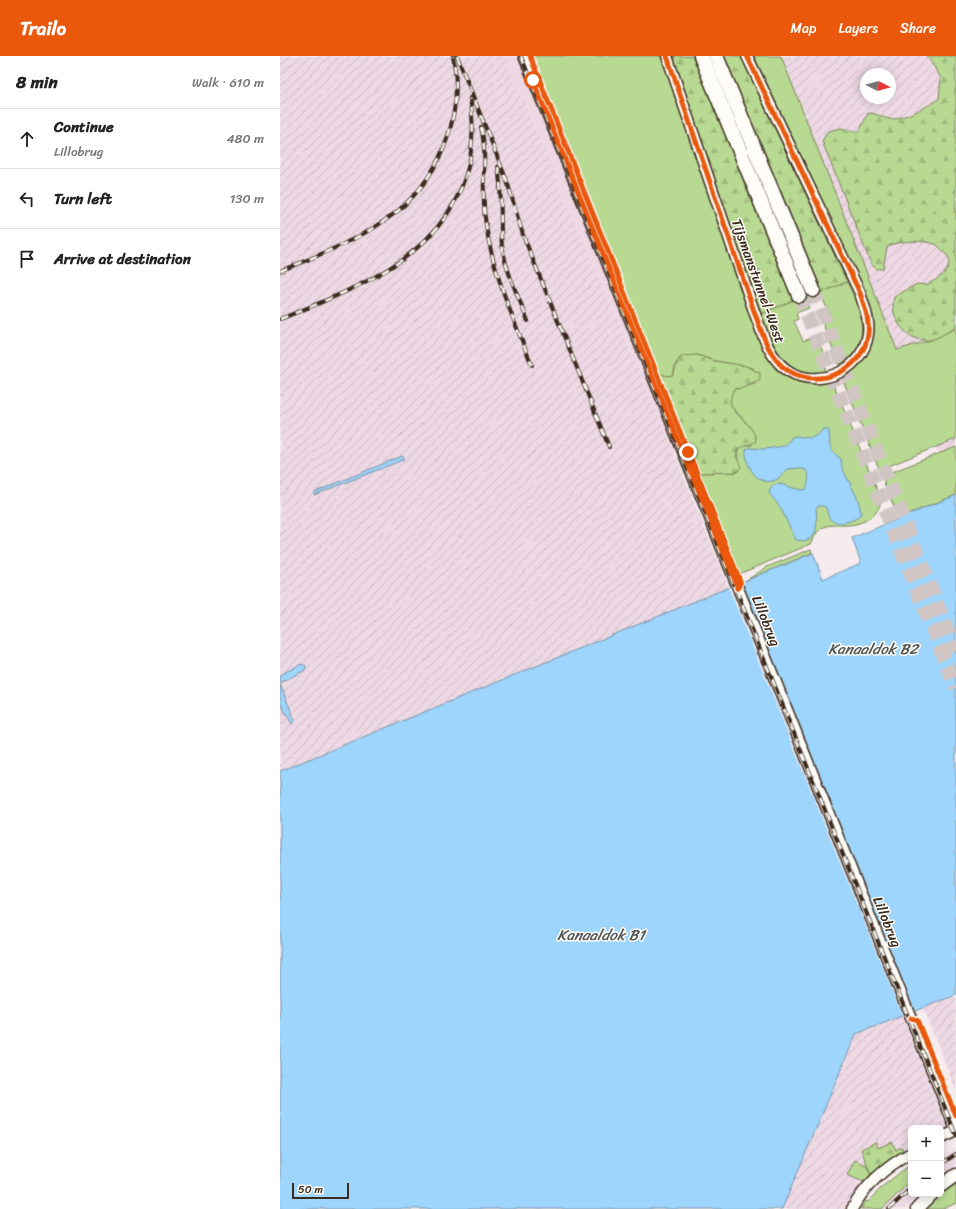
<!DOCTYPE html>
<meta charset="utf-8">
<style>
:root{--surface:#fff;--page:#f6f6f6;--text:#222;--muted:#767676;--line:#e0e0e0;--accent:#ea580c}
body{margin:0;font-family:Sriracha,sans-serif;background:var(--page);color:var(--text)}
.controls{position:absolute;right:12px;bottom:12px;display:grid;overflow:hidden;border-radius:6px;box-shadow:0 2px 10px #0003}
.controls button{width:36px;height:36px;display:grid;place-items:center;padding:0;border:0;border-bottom:1px solid var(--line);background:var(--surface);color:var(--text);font:20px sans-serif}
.compass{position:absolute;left:580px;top:12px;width:36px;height:36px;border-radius:50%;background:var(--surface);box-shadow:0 2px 10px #0003;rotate:96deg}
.scale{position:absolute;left:12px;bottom:10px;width:57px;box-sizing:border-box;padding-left:4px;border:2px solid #3b2a1e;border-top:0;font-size:11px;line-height:14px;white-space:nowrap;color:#3b2a1e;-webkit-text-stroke:3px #fdfcf7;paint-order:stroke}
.stop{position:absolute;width:12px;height:12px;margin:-9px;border:3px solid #ea580c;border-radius:50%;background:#fff}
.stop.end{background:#ea580c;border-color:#fff;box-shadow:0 1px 4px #0008}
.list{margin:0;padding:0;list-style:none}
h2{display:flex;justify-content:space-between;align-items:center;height:52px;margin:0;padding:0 16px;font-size:17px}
h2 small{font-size:13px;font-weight:400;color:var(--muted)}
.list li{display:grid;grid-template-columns:26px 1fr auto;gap:12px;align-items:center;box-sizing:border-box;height:60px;padding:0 16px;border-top:1px solid var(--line)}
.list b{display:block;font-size:15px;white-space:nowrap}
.list p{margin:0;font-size:13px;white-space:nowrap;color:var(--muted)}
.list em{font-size:13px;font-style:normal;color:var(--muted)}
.icon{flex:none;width:22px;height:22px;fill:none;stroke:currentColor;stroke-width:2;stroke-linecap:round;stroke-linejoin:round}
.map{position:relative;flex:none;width:676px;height:1153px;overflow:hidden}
header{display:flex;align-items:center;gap:24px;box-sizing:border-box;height:56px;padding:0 20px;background:var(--accent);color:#fff}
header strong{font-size:19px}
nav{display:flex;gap:22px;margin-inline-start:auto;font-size:14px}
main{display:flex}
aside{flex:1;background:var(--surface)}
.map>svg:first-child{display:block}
.built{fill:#edd8e4}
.industrial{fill:url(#industrial-furrows);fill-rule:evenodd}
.green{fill:#b8d992;stroke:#7a8258}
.forest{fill:url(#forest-firs);stroke:#7a8258}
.water{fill:#9dd5fc;stroke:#7691a3}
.pier{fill:#f6ecee}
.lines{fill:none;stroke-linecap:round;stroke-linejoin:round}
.highway-tunnel{stroke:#d1c5c4;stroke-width:14;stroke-dasharray:14 7;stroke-linecap:butt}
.minor-casing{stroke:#3b2a1e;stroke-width:13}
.major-casing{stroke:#3b2a1e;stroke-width:15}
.highway-casing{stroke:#3b2a1e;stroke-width:17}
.minor{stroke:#fdfcf7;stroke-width:10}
.major{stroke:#fdfcf7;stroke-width:12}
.highway{stroke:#fdfcf7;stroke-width:14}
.rail-casing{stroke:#3b2a1e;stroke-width:4}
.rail{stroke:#fdfcf7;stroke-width:2.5;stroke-dasharray:8;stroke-linecap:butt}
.cycleway-casing{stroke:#fdfcf7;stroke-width:8}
.cycleway{stroke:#e8590c;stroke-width:5}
.route{stroke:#ea580c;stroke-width:5}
.labels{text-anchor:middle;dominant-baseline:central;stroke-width:3;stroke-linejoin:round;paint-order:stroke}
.street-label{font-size:14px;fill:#3b2a1e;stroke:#fdfcf7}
.water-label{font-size:15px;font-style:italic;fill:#545556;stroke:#fdfcf7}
</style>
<header>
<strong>Trailo</strong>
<nav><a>Map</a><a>Layers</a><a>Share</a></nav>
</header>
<main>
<aside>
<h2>8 min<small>Walk · 610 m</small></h2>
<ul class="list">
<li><svg class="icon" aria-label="ahead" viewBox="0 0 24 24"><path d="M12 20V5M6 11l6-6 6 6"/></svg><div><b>Continue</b><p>Lillobrug</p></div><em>480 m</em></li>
<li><svg class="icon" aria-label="left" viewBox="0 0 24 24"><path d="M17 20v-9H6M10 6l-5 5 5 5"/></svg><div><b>Turn left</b></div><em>130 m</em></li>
<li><svg class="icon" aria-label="arrive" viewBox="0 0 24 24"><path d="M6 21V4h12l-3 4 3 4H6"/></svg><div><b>Arrive at destination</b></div></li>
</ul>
</aside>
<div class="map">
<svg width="676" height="1153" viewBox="0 0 676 1153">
<defs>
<pattern id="industrial-furrows" width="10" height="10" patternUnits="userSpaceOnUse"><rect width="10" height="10" fill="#edd8e4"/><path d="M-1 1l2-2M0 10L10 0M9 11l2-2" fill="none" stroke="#ccbac3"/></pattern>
<pattern id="forest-firs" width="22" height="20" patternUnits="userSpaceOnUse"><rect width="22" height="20" fill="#b8d992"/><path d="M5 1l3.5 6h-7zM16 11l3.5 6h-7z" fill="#9fba7d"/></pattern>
</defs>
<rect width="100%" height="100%" fill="#f6ecee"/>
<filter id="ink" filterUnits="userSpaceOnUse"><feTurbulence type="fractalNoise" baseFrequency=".025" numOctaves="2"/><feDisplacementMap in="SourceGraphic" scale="8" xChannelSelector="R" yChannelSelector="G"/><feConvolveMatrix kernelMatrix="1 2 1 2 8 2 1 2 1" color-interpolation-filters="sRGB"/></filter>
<g filter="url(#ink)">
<g class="built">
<polygon points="224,0 252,0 407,391 394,396"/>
<polygon points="676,1093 676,1110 661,1120 661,1102"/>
<polygon points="631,1125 631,1138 639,1138 624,1153 602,1153"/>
</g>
<g class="industrial">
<polygon points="0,0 224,0 394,396 449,532 0,715"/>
<path d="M501 0H676V439L617 295ZM586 18H610V42H586Z"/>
<polygon points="676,939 676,1035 643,952"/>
<polygon points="622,960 668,1073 661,1077 661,1072 631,1072 631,1090 599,1112 584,1126 565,1153 502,1153 576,978"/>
</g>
<g class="green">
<path d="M252 0H383L417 98 502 315C508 320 514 324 522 326 532 328 549 322 555 332L601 443C600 459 584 468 568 469 558 470 549 467 541 473 535 477 534 483 531 488L459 518 418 417 457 416 458 393 462 390 472 389 471 372 450 349 449 341 454 333 475 328 473 312 435 305 417 299 396 307 393 319C385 321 382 319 377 313Z"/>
<polygon points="474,0 501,0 617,294 651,284 676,272 676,383 606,411 599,412 597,408 563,324 564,321 578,309 586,299 591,285 579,223"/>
<path d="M567 226C581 255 594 289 559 309L541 263 550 259 542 241 528 247 529 252 516 257 518 263 514 265 523 285 536 280C540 291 551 307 543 317 504 321 492 288 481 258L536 234 537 238Z"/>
<polygon points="676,391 676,439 619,462 604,427 605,420 609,417"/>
<polygon points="531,493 532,497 465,525 487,511"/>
<polygon points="575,1104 586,1109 591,1119 584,1126 567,1119"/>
<polygon points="631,1108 631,1125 602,1153 581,1153 586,1145 588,1146 604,1129"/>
<polygon points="676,1122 676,1147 663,1153 640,1153 657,1138 661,1138 661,1134"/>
</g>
<g class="forest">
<polygon points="392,0 414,0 516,243 481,258"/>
<polygon points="442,0 461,0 567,226 537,238"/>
<path d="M647 0H676V272C668 275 659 282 650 284 628 288 608 261 614 241L637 228 647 229C659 221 670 218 669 202 665 198 660 190 655 188 644 184 617 184 607 191L603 213H596L591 208 542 85 548 75 561 72 579 76 588 57C596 57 601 61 609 63 619 65 651 49 659 43L661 22Z"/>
<path d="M417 299 435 305 466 310 480 317V324L463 332 454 333C440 358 473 361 476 385 470 390 464 389 458 393L456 400 461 411 457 416 418 417 377 313C382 319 385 321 393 319 400 302 394 300 417 299Z"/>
<polygon points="596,1086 598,1092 612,1086 616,1094 622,1091 623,1095 591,1119 581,1093"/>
</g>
<g class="water">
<path d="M543 373 549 374 550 390 552 395 561 403 562 412 577 441 581 455 580 460C574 465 558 470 551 464 548 461 547 455 546 452 542 449 539 449 536 452 537 469 540 488 516 484L500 451 489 437C494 417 515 438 526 433 533 413 526 411 508 413 503 417 500 423 493 425 476 429 465 408 466 394L468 392 485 393 505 390 512 381C520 378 528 385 536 380 539 379 541 375 543 373Z"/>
<polygon points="122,400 125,403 34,439 35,436"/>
<polygon points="676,439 676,939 576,978 502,1153 0,1153 0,715 533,497 543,523 581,507 572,482"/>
<polygon points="21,608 26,610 25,614 0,627 0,619"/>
<polygon points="0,628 15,665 12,668 0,646"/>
</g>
<polygon class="pier" points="461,524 636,957 623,962 448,530"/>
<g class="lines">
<g class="highway-tunnel">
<polyline points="533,234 676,595"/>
<polyline points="519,239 676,632"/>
</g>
<defs>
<g id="minor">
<polyline points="244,0 676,1074"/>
<path d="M387 0 475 258C482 276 488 298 503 311 533 336 583 317 588 278 590 264 584 250 580 237L467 0"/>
<polyline points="661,1082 676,1075"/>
<path d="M572 1153C586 1128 605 1111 631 1097"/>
</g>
<g id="major">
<polyline points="661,1130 676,1119"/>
<polyline points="637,1153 652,1138"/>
</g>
<g id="highway">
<polyline points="421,0 519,239"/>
<polyline points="436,0 533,234"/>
</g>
</defs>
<use href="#minor" class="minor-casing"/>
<use href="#major" class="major-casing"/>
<use href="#highway" class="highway-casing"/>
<use href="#minor" class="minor"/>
<use href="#major" class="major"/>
<use href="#highway" class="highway"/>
<defs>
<g id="rail">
<polyline points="177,0 227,125 243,179 329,391"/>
<polyline points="241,0 676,1079"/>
<path d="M201 71C208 101 201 131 205 162 211 212 233 263 252 309"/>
<path d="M218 111C223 137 219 163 222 189 226 216 238 240 248 265"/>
<path d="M0 215C40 199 86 181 119 154 163 116 184 57 173 0"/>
<path d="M0 263C80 231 171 198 190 103 193 83 194 62 190 42"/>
<polyline points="661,1108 676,1098"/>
<polyline points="609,1153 631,1132"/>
</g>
</defs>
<use href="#rail" class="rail-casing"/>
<use href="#rail" class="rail"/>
<defs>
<g id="cycleway">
<polyline points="250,0 460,526 457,532"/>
<path d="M387 0 475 258C482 276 488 298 503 311 533 336 583 317 588 278 590 264 584 250 580 237L467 0"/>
<polyline points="631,962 637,964 676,1060"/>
</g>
</defs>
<use href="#cycleway" class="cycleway-casing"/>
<use href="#cycleway" class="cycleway"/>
</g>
</g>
<g class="lines" filter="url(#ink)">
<polyline class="route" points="253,24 458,532 460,526 408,396"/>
</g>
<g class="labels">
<g class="street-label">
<text transform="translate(478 225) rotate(70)">Tijsmanstunnel-West</text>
<text transform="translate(486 565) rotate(68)">Lillobrug</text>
<text transform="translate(607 866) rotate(68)">Lillobrug</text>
</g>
<g class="water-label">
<text x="593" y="593">Kanaaldok B2</text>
<text x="321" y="879">Kanaaldok B1</text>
</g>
</g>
</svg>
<div class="controls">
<button>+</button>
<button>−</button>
</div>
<svg class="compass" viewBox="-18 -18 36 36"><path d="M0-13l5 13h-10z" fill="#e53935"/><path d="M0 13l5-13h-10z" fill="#767676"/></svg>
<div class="scale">50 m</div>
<div class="stop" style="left:253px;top:24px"></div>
<div class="stop end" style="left:408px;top:396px"></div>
</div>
</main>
